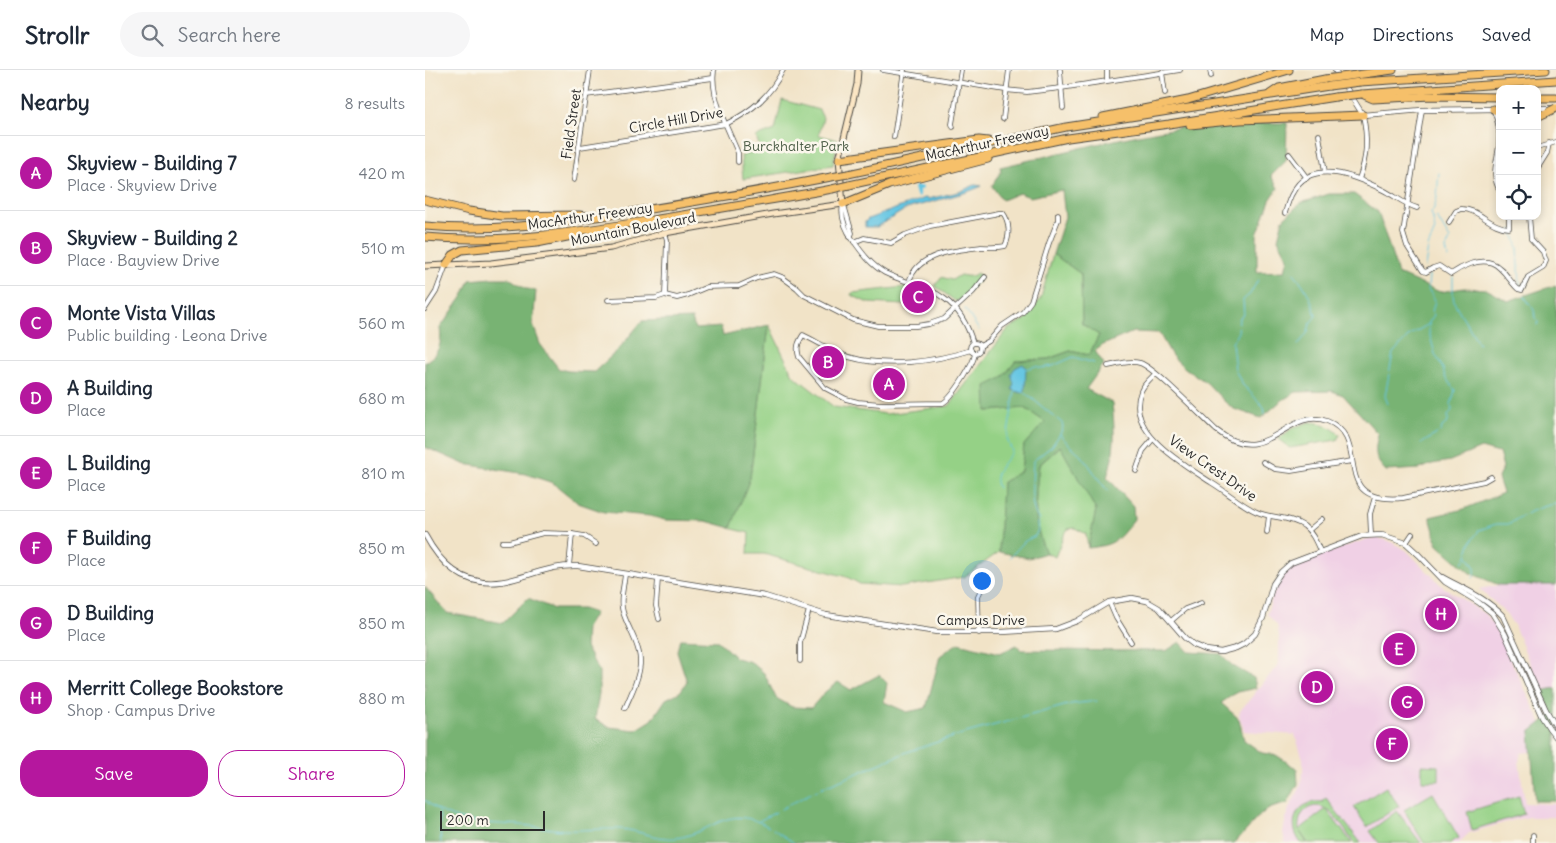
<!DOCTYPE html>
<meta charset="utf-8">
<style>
:root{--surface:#fff;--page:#f6f6f7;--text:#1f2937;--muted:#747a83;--line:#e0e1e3;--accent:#b5179e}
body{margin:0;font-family:Delius,sans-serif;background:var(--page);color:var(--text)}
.controls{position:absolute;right:15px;top:15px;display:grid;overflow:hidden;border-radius:10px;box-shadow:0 2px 8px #0003}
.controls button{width:45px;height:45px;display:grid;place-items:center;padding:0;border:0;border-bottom:1px solid var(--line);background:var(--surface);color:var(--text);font:25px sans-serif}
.scale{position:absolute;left:15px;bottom:12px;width:105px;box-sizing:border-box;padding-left:5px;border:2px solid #2b2b2b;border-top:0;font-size:14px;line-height:18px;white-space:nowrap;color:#2b2b2b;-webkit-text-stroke:4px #fbf7ec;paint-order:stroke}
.you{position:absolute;left:556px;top:510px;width:18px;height:18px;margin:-12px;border:4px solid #fff;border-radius:50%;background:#1a73e8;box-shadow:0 0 0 8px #1a73e833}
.badge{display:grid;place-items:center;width:32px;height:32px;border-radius:50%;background:var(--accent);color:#fff;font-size:16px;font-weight:700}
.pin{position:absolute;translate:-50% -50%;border:2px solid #fff;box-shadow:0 1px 5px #0006}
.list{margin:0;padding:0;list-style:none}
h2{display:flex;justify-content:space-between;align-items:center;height:65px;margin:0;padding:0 20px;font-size:21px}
h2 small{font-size:16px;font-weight:400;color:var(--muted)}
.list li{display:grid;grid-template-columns:32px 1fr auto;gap:15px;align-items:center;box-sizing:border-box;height:75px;padding:0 20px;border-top:1px solid var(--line)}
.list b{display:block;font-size:19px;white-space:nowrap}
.list p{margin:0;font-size:16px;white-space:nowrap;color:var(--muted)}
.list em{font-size:16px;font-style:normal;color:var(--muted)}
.actions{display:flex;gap:10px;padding:15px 20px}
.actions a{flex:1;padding:11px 0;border:1px solid var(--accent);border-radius:20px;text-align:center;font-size:18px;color:var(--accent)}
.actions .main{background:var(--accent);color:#fff}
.icon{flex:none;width:28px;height:28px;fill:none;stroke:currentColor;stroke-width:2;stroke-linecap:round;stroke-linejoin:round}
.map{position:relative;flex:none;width:1131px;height:773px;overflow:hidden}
header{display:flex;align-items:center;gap:30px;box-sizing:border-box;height:70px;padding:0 25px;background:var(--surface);border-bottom:1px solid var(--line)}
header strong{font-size:24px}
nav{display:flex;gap:28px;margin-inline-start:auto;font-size:18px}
.search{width:350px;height:45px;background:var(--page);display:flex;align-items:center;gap:12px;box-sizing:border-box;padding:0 18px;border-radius:28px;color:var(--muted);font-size:19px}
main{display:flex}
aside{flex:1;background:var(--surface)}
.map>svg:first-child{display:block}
.built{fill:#f0d0e5}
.green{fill:#95d186;stroke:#607e58}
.forest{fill:#78b373;stroke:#526f4f}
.water{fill:#65c6e3;stroke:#487887}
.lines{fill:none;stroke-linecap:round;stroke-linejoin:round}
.stream{stroke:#65c6e3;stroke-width:1}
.canal{stroke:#65c6e3;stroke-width:4}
.minor-casing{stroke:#494742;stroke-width:5.5}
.tertiary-casing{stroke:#494742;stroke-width:6}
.secondary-casing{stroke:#494742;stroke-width:7}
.motorway-casing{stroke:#494742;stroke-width:9}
.minor{stroke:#fff;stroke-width:4}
.tertiary{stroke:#fff;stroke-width:4.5}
.secondary{stroke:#fbe6c4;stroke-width:5}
.motorway{stroke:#f6c06b;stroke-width:7}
.motorway-bridge-casing{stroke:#494742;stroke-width:9;stroke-linecap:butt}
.motorway-bridge{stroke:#f6c06b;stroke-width:7}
.labels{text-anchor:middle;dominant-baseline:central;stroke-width:5;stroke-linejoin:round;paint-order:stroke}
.street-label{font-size:14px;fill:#2b2b2b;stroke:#fbf7ec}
.park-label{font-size:14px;fill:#4b5d46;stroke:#fbf7ec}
</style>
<header>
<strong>Strollr</strong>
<div class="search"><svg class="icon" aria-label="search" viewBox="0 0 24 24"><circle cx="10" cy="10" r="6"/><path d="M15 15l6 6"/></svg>Search here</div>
<nav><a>Map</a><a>Directions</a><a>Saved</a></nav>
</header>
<main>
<aside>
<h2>Nearby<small>8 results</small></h2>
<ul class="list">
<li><span class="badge">A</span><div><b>Skyview - Building 7</b><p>Place · Skyview Drive</p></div><em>420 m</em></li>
<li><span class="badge">B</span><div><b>Skyview - Building 2</b><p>Place · Bayview Drive</p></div><em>510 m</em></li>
<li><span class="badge">C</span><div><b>Monte Vista Villas</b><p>Public building · Leona Drive</p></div><em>560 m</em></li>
<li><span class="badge">D</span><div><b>A Building</b><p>Place</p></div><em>680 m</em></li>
<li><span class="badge">E</span><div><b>L Building</b><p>Place</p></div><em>810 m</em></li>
<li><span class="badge">F</span><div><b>F Building</b><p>Place</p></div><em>850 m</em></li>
<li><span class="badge">G</span><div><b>D Building</b><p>Place</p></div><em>850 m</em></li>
<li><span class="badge">H</span><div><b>Merritt College Bookstore</b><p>Shop · Campus Drive</p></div><em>880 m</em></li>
</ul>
<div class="actions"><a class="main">Save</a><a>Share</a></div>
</aside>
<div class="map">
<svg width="1131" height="773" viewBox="0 0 1131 773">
<rect width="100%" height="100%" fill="#fbf7ec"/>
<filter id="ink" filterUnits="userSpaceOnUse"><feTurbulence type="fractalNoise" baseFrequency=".02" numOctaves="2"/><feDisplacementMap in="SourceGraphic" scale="10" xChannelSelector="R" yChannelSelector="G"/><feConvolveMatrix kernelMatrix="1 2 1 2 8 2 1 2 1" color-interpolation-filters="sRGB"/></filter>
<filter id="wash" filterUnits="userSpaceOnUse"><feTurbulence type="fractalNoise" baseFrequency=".0096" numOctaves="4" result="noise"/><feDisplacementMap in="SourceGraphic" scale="20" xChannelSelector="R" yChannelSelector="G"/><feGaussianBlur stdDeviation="1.12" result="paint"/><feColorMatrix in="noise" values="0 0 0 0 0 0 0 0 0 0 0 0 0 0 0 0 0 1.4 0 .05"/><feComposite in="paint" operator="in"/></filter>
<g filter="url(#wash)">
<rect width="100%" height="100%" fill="#f1e3c7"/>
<g class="built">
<polygon points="952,468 962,470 981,480 1017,516 1060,544 1069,555 1123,667 1131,688 1105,682 1096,683 1094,691 1100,733 1131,734 1131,747 1105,747 1089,750 1044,763 1034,773 860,773 858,762 861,748 864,738 875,718 878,703 878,689 870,665 819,661 814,645 815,641 854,594 854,565 852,555 842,544 851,515 861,499 867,495 942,469"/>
<polygon points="1074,515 1131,515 1131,618 1116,621 1089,555 1077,539 1054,519"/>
</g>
<g class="green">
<polygon points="357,30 394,40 398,48 394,65 413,70 408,95 318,109 316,86 336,80 331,67 350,60"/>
<polygon points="628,184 656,204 657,254 674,265 664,285 645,281 623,289 591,291 577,308 563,341 600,338 620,352 599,375 596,401 577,413 574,482 539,507 477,517 435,514 422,507 339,484 323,484 324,463 304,458 325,408 344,255 368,305 409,337 461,344 524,336 583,259 601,249 616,228"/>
<path d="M552 203 556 206 553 212 534 231H530L510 216 516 207 527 210 535 205C542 206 546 208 552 203Z"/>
<polygon points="480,217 485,218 484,234 479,235 443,233 426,225 427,223"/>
<path d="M885 352C898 353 906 356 915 365L912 370 865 378 853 369 869 357Z"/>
<path d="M636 376 671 440 663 478 661 464 650 458 643 459 639 465 630 487 621 483C607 454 610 427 614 395Z"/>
<polygon points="997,695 1014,696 1014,711 997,711"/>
<polygon points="961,717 974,736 942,757 929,737"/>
<polygon points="1008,723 1034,768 1025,773 999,773 979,740"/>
<polygon points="1094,726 1099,744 1047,760 1042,742"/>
<path d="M901 728 936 773H929C919 760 903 726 882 739 875 744 873 753 874 760L901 739 927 773H883L875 762 882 773H876C861 754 872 729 898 732L897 731Z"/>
<polygon points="972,741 996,773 954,773 945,761"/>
</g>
<g class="forest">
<path d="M837 53H862L861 91 846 106 853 118 845 130 832 165V202L860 201 863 188 853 169 858 149 876 133 904 124H929L953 142 973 204 1015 222 1039 218 1061 219 1083 231 1131 215V515H1074L1045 503 1013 475 1005 447 1039 439 1078 423 1073 408 1078 397 1074 383 1056 378 1025 391 1007 394 995 399 961 401C948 388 950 380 953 364L918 325 907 321 871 322 856 331 836 348 809 339 800 332 782 313 760 298 747 286 734 263 708 262 678 275 670 281 679 294 661 319 687 333C690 363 691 379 682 407L708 436 709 449C693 470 691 475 663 478L671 440 635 376 614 395C610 427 607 454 621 483L604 488 574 482 577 413 596 401 599 375 620 352 600 338 562 341 561 316 577 308 591 291 623 289 645 281 664 285 674 265 657 254 656 204 628 184 640 147 637 120 605 127 594 123 577 130 567 116 576 101 575 97C634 84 693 67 753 58 781 54 809 55 837 53Z"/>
<path d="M67 208H84L101 219 111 220 108 255 115 274 134 299 143 301 169 302 192 281 217 251 267 249 270 259 296 257 298 266 344 255 325 408 306 458 281 451 240 450 225 446 179 442 153 433 128 413 101 404 39 394 0 377V292C15 283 17 273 15 258L38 226 45 210Z"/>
<path d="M0 517 22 543 78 553 103 528 129 539H158L170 543 161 558 160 577 174 601V623L170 649 184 657 211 660 227 650 241 629 255 622 262 612 252 581 255 569 293 571 311 588 326 592 339 603 351 628 367 637 386 638 400 622 413 612 426 620 454 605 462 613 459 632 482 642 501 638 515 586 533 573 575 583 592 575 596 580 741 581 755 572 764 582 796 584 808 596 829 608 831 618 812 622 796 633 814 649 819 670 837 683 851 685 872 699 873 714 862 734C829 739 831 756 808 773H0Z"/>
<polygon points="1131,618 1131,731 1110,731 1105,662 1128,644 1116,621"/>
</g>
<g class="water">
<polygon points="550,115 557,116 542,122 481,139 452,157 440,157 440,152 443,149 500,128 503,129 534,122"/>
<polygon points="598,294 601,298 600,321 598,323 589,321 587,319 589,313 586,304 590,298"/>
</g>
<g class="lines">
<g class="stream">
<path d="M1014 103C1012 116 1014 133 1006 143L1008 149 1012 148 1025 169 1021 179 1023 188"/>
<polyline points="1087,159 1093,178 1095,217"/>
<polyline points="1000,197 1003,177 1010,160 1008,150"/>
<path d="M868 202C880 216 886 227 891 246L885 253 883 262 873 275"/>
<polyline points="1028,207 1028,226 1030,234 1054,274"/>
<polyline points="833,210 825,224 818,230 819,244 814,249 813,262 807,273 810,299 817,314 839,337 840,344"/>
<polyline points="1099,226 1109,240 1110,248 1113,251 1112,255"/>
<polyline points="540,239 554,260"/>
<polyline points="600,299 611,296 616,298 628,296 648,287 669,293"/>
<path d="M598 321 637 353 638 357 635 364C640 372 650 379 657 386 666 397 673 410 683 421"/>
<polyline points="963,334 960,326 968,283 985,265 1004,254"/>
<polyline points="996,374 1016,361 1017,357 1023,352 1023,346 1027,340 1026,335 1030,320 1020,307 1018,299 1010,284 1004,262 1004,252 1009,245 1007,242 1010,230 1003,219 1004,205"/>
<path d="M573 418C565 402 581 393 587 381L582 369 590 321"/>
<polyline points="1043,486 1050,498 1050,505 1048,508"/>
<path d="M585 487 600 471 610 466 613 460 612 453 614 450C603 435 608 409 608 391L627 376 635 364"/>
<path d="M1038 492C1044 486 1042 481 1045 474 1047 469 1052 464 1054 460L1071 454H1085C1093 446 1121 434 1131 434"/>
<path d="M0 730C26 755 63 753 96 755 110 756 124 759 138 760 157 761 176 758 195 759 214 760 232 770 251 768 289 763 301 732 344 757"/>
<polyline points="356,739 388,722 482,682 534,665 646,634 672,631"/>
<polyline points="14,742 15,754"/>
<polyline points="334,751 351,742"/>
<polyline points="348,759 369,773"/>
<polyline points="15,760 16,773"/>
</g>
<polyline class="canal" points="493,125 491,118 496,118"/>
</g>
</g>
<g filter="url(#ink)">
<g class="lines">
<defs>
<g id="minor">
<path d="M289 0C285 28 303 58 313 83V92"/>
<polyline points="458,0 580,20 602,22 636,18 755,0"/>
<polyline points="635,0 638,38"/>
<polyline points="785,0 786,6"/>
<polyline points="737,2 740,23"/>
<polyline points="682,10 682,0"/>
<polyline points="161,25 288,8"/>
<path d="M997 40 978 163 982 176 998 201 1001 202 1008 198 1014 196 1026 204C1036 197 1054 188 1067 193 1078 197 1085 212 1093 219L1097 220 1103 207 1118 198 1121 191 1118 182 1106 169 1104 146"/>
<path d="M1069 41C1073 51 1075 62 1074 73 1073 91 1065 104 1075 121"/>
<polyline points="578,49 584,0"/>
<polyline points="528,57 527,54 536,0"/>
<polyline points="894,65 900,102"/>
<polyline points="469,67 479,0"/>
<path d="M155 77 301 54C327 41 345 26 358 0"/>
<polyline points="1112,78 1131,72"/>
<polyline points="864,84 882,108"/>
<polyline points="1112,99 1122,83 1124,73"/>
<path d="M934 109C942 87 943 69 938 45"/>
<polyline points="149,110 165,0"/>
<path d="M418 134C415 147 421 160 428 170 437 183 446 195 460 203 480 213 502 215 520 229 535 240 543 256 548 273"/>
<polyline points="419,135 427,163 425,167"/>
<path d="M860 143C862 136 864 128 868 122 886 87 932 107 958 120 970 126 979 134 992 138"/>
<path d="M1024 152 1031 141 1036 139C1053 138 1066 158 1084 158V146"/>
<path d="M429 172 439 168 466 173 480 165 505 156 574 143H578C585 152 585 166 580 176 572 178 564 177 556 177 530 180 492 183 484 212"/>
<polyline points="240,225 242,170 240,163"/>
<polyline points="183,230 231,228 240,225 252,228 263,225 282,217 314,216 332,208 349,204 357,207 372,218 379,225 428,250 453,256 491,256 504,254 519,249 548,222 560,207"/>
<polyline points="0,239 11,222 21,195"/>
<circle cx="550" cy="278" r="5"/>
<polyline points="555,276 564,271 577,256 598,242 606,231 624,173 633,150 633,144"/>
<path d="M546 280C508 292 462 298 424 287 407 282 393 272 378 265 373 273 371 277 374 287L400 318 421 329 433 332 456 334 518 333C528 327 549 294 550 283"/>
<path d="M683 296C693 294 705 290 715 293 729 297 777 347 791 360 842 401 861 336 902 351 949 369 901 435 978 428L1059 411 1066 407"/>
<path d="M730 304C725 309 719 314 716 321 699 362 760 395 787 413 802 422 816 435 832 442 848 449 864 446 879 456 887 462 891 472 895 481"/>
<polyline points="838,392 850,399 866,401 927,391"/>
<polyline points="711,401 718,381 728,369"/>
<polyline points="884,460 897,449"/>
<polyline points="842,462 844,446"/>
<polyline points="147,464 159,466 171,474"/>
<polyline points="946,464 945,444 950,427"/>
<polyline points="77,472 84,472 118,463 147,464 144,496"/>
<polyline points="981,473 987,464"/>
<polyline points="233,509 231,536 234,549"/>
<polyline points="684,532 691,548 706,572"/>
<polyline points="746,551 760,539 776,533"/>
<polyline points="554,563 553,526 555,522"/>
<polyline points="375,591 375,573 384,540"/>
<path d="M200 638C206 624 214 609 215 594 216 576 203 559 198 542 194 531 199 516 200 504"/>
<polyline points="1108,773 1108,765"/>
</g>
<g id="tertiary">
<polyline points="910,0 938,45 997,40 1071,39"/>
<polyline points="1112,38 1128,38"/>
<path d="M0 465C19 501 47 521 89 509 113 503 128 495 153 496L340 526 401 545 512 562H577L631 559 652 551 684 532 707 528 722 531 734 538 760 568 769 575 781 580 796 582 811 578 819 574 830 564 838 548 848 514 856 502 866 493 937 466 957 465 981 473 994 485 1020 512 1053 532 1067 543 1080 564 1117 647 1124 658 1131 667"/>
<path d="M1017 507C1039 519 1060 527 1078 546L1121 640 1131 657"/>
</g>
<polyline id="secondary" points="0,196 66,193 186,178 240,163 348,144 418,134 414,89 432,14 433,0"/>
<g id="motorway">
<polyline points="931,5 968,0"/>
<polyline points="935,12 1121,0"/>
<polyline points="845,24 854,18 900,9"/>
<polyline points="937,24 1131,10"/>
<polyline points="939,25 948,29 1006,26 1075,27"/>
<polyline points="1112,28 1131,28"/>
<polyline points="1068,39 1075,43"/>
<polyline points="678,47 763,30 864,0"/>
<polyline points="1112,47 1123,42"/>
<polyline points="765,55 815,50 938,45"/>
<polyline points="414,89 554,70 563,71"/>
<polyline points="423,104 641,57 904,16"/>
<polyline points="424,115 643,68 744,54 910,27"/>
<polyline points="0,130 44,141 77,146 154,145 162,146"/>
<polyline points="418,134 464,115 563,89"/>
<path d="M0 156C74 163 146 151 219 140 281 130 344 119 406 107"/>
<path d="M0 167C77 174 151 162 227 150 287 140 347 130 407 119"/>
<polyline points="21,195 28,185 37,180 112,173 152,165"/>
</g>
</defs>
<use href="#minor" class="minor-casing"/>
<use href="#tertiary" class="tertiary-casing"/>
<use href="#secondary" class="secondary-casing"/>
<use href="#motorway" class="motorway-casing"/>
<use href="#minor" class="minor"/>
<use href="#tertiary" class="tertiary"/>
<use href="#secondary" class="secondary"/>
<use href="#motorway" class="motorway"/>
<defs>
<g id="motorway-bridge">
<polyline points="900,9 931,5"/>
<polyline points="904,16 935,12"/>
<polyline points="910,27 937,24"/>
<polyline points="1123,42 1131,38"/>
<polyline points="406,107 423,104"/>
<polyline points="407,119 424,115"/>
</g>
</defs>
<use href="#motorway-bridge" class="motorway-bridge-casing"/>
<use href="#motorway-bridge" class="motorway-bridge"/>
</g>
</g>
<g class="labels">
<g class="street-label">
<text transform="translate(251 50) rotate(-10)">Circle Hill Drive</text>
<text transform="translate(146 54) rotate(-82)">Field Street</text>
<text transform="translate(562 73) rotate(-12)">MacArthur Freeway</text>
<text transform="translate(165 146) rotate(-8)">MacArthur Freeway</text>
<text transform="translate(208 159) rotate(-11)">Mountain Boulevard</text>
<text transform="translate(788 398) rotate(35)">View Crest Drive</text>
<text x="556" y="550">Campus Drive</text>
</g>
<g class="park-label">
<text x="371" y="76">Burckhalter Park</text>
</g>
</g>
</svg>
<div class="controls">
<button>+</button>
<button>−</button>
<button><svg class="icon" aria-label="locate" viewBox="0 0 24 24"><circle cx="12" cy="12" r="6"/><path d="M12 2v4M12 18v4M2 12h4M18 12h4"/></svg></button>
</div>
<div class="scale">200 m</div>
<div class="you"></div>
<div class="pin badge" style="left:464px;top:314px">A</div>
<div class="pin badge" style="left:403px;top:292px">B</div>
<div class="pin badge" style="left:493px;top:227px">C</div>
<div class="pin badge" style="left:892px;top:617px">D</div>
<div class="pin badge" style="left:974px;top:579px">E</div>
<div class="pin badge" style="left:967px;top:674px">F</div>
<div class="pin badge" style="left:982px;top:632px">G</div>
<div class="pin badge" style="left:1016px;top:544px">H</div>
</div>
</main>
